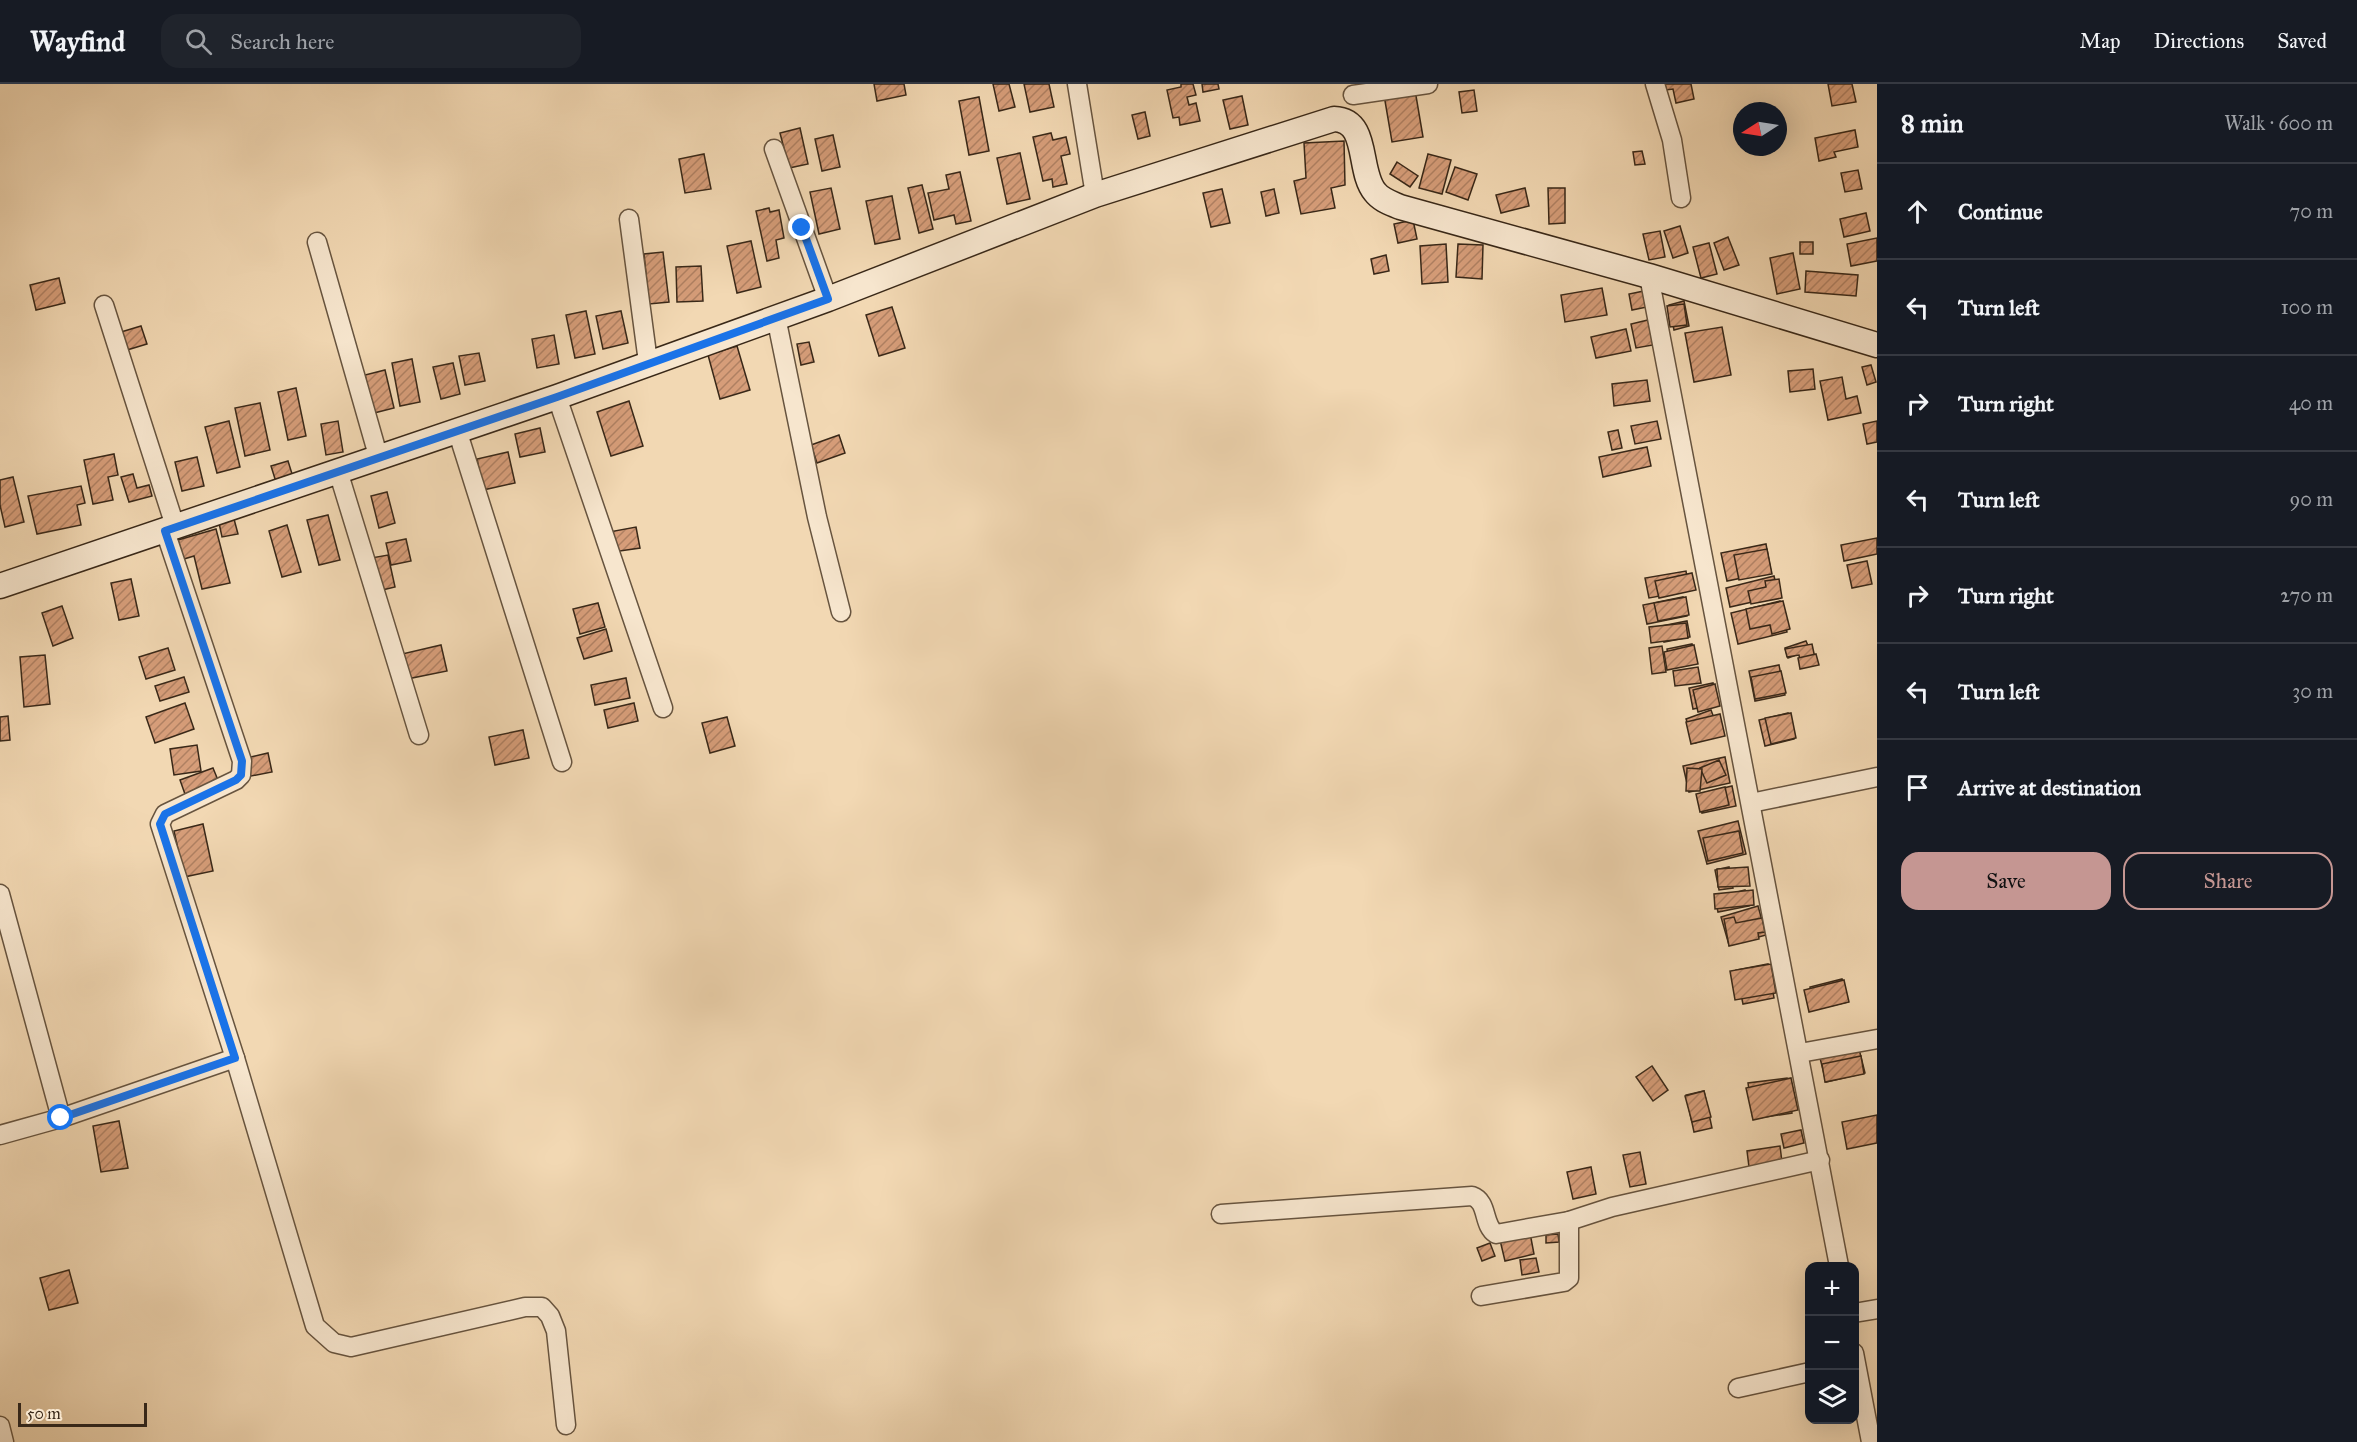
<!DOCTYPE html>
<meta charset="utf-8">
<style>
:root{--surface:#171b24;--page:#20242c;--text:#f1f3f6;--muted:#9ea1a6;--line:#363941;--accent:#c59692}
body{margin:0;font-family:"IM FELL Great Primer",serif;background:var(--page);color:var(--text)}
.controls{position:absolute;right:18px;bottom:18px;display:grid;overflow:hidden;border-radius:12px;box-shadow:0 6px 24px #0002}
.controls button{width:54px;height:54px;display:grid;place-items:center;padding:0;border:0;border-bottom:2px solid var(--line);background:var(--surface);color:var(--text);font:30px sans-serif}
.compass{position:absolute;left:1733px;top:18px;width:54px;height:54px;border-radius:50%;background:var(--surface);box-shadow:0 6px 24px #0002;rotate:258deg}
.scale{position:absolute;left:18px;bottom:15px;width:129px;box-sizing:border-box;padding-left:6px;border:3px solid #392818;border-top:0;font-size:16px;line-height:21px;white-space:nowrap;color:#392818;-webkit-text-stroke:4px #f7e6ce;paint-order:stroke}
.stop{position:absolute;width:18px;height:18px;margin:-14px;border:4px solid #1a73e8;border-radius:50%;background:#fff}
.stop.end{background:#1a73e8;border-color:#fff;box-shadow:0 2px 6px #0008}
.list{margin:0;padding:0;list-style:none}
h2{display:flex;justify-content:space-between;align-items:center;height:78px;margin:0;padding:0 24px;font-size:26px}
h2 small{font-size:20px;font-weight:400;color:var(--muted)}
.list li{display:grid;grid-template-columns:39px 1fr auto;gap:18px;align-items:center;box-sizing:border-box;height:96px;padding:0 24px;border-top:2px solid var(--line)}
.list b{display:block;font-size:22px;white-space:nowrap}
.list em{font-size:20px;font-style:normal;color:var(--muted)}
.actions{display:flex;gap:12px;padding:18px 24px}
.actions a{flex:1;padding:14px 0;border:2px solid var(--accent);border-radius:18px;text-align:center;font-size:21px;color:var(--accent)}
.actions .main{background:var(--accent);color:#111}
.icon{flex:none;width:33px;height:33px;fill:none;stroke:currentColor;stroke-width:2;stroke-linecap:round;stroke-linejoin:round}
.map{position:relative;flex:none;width:1877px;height:1358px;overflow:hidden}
header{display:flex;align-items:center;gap:36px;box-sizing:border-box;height:84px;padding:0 30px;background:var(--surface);border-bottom:2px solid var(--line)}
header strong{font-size:28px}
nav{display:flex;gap:33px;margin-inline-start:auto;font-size:21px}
.search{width:420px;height:54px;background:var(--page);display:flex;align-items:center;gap:15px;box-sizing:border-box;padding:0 21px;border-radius:18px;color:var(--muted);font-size:22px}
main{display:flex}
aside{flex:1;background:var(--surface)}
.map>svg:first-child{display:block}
.building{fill:url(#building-hatch);stroke:#392818;stroke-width:1.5}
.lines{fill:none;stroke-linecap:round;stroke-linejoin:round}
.street-casing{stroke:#67543f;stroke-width:21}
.secondary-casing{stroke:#392818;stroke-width:27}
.street{stroke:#f7e6ce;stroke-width:18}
.secondary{stroke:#f7e6ce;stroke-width:24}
.route{stroke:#1a73e8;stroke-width:8}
</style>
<header>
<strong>Wayfind</strong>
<div class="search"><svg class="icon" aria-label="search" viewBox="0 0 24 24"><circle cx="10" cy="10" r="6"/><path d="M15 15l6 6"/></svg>Search here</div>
<nav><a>Map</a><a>Directions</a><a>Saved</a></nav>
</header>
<main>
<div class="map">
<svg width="1877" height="1358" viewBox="0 0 1877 1358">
<defs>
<pattern id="building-hatch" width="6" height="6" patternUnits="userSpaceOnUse" patternTransform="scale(1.5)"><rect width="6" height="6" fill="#d69d79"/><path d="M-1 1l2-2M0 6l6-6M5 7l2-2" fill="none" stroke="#af8062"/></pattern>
</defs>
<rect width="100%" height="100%" fill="#f2d8b3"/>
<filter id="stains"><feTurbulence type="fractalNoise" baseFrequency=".00333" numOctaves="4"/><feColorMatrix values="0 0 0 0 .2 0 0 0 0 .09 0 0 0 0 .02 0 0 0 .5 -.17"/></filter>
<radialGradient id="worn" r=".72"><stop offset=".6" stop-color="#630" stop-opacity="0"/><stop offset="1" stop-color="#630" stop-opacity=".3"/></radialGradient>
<g class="building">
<polygon points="874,0 904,0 906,11 877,17"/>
<polygon points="993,0 1009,0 1015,23 999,27"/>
<polygon points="1024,0 1049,0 1054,23 1030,28"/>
<polygon points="1181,0 1193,0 1196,11 1187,13 1189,21 1196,19 1200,37 1180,41 1179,33 1173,34 1167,6 1181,3"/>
<polygon points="1202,0 1218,0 1219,5 1203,8"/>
<polygon points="1665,0 1691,0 1694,15 1676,19 1673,5 1666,6"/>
<polygon points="1828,0 1852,0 1856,18 1832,22"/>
<polygon points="1415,6 1423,53 1392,58 1384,11"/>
<polygon points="1474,6 1477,27 1462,29 1459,8"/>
<polygon points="1242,12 1248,41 1230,45 1223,16"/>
<polygon points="979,13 989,67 969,71 959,17"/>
<polygon points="1145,28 1150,52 1138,55 1132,31"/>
<polygon points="800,44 808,80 789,84 780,49"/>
<polygon points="1855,46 1858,63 1834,68 1836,73 1819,77 1815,54"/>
<polygon points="1051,49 1053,56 1066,53 1070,70 1061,72 1067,100 1053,103 1052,95 1043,97 1033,53"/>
<polygon points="833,51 840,83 822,87 815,55"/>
<polygon points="1344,57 1345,101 1331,104 1335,124 1301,130 1294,97 1306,94 1304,59"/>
<polygon points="1642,67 1645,80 1635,81 1633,68"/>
<polygon points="1020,69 1030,115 1007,120 997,74"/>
<polygon points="704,70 711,105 685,109 679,75"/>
<polygon points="1428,70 1451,76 1442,110 1419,104"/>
<polygon points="1397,78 1418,92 1410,103 1390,90"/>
<polygon points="1455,83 1477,90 1468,116 1446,108"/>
<polygon points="1858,86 1862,105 1845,108 1841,89"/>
<polygon points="960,88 971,137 956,140 954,131 934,136 928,109 949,105 946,91"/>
<polygon points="922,101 933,145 919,149 908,104"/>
<polygon points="831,104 840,145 819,150 810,108"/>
<polygon points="1525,104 1529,122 1501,129 1496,111"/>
<polygon points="1548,104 1565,104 1565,139 1549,140"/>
<polygon points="1222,105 1230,139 1211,143 1203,109"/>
<polygon points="1274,105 1279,129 1266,132 1261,108"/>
<polygon points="892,112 900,155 875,160 866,117"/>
<polygon points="769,124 770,128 779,126 784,154 776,156 779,174 767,177 756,127"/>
<polygon points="1866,129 1870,147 1844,153 1840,135"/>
<polygon points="1413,136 1417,155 1398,159 1394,140"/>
<polygon points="1680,142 1688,169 1673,174 1664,147"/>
<polygon points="1660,147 1665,173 1649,176 1643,150"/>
<polygon points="1728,153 1739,181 1724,186 1714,159"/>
<polygon points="1877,154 1877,177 1851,182 1847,160"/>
<polygon points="751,157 761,203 737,209 727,162"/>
<rect x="1800" y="158" width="13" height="12"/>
<polygon points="1709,159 1717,190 1701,194 1693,163"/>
<polygon points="1446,160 1448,198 1422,200 1420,162"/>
<polygon points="1458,160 1483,161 1482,195 1456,193"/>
<polygon points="663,168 669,218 649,220 644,170"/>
<polygon points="1793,169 1800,205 1777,210 1770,174"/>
<polygon points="1386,171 1389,187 1374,190 1371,175"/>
<polygon points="701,182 703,217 677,218 676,183"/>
<polygon points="1806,187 1858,191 1856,212 1805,208"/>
<polygon points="59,194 65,219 36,226 30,201"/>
<polygon points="1602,204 1607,231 1565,238 1561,211"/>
<polygon points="1644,207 1647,223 1632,226 1629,210"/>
<polygon points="1684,217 1689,242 1674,246 1669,221"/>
<polygon points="1684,220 1687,241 1670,243 1667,222"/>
<polygon points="892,223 905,264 879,272 866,231"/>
<polygon points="586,227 595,270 575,274 566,231"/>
<polygon points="621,227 628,259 603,265 596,232"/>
<polygon points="1648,236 1653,261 1636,264 1631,240"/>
<polygon points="141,242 147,260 127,266 121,248"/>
<polygon points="1722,243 1731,291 1694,298 1685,249"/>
<polygon points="1626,245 1631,267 1596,274 1591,253"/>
<polygon points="554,251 559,280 537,284 532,255"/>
<polygon points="809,258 814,278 801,281 797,260"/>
<polygon points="737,262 750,306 720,315 708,271"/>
<polygon points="479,269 485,297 465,301 459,272"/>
<polygon points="412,275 420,318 400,322 392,279"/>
<polygon points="453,279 460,310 441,315 433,283"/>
<polygon points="1871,281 1876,298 1867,301 1862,283"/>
<polygon points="1813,285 1815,305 1790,308 1788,287"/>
<polygon points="385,286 394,324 374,329 365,291"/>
<polygon points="1842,293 1846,315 1857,312 1861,329 1828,336 1820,297"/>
<polygon points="1647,296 1650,317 1614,322 1612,300"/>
<polygon points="296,304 306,352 288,356 278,308"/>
<polygon points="629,317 643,362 611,372 597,328"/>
<polygon points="260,319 270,366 245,372 235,324"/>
<polygon points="229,337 240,383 217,389 205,343"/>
<polygon points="338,337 343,368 326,371 321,340"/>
<polygon points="1657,337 1661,355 1635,360 1631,342"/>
<polygon points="1877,337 1877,358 1867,360 1863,340"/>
<polygon points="540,344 545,368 520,373 515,350"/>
<polygon points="1618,346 1622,364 1612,366 1608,348"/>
<polygon points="839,351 845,369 817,379 811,361"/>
<polygon points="1647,363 1651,382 1603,393 1599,373"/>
<polygon points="508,368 515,399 483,406 477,375"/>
<polygon points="114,370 118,391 108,393 113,416 93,420 84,376"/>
<polygon points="197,373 204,402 182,407 175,378"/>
<polygon points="288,377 293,393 276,398 271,382"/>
<polygon points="133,390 137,404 149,401 152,412 129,418 121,393"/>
<polygon points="13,393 24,438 5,443 0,421 0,396"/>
<polygon points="81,402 85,419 77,421 81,441 37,450 28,412"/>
<polygon points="387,408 395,439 379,444 371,412"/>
<polygon points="328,431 340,476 319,481 307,436"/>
<polygon points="234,435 238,450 222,453 219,439"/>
<polygon points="287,441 301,488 282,493 269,447"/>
<polygon points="636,443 640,464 613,468 609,448"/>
<polygon points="216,445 230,499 202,505 194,472 184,475 178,456"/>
<polygon points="1877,454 1877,470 1844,477 1841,461"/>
<polygon points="406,455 411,477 391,481 386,459"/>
<polygon points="1766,460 1771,488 1727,497 1721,469"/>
<polygon points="1767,465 1772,490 1739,496 1734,471"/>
<polygon points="388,471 395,503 378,507 371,474"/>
<polygon points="1867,477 1872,500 1852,504 1847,481"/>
<polygon points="1686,487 1689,507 1649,514 1645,494"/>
<polygon points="1692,489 1696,506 1659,514 1655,497"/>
<polygon points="1774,492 1779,512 1730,523 1726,504"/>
<polygon points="131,495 139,532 119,536 111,499"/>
<polygon points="1779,495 1782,514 1751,520 1748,507 1766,503 1765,497"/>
<polygon points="1683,513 1687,532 1647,540 1643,521"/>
<polygon points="1686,513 1689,531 1658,537 1654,519"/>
<polygon points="1780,517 1787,548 1738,560 1731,529"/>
<polygon points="1783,517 1790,545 1772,550 1770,541 1750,545 1746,525"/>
<polygon points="598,519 605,543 580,550 573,525"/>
<polygon points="62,522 73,554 53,562 42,529"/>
<polygon points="1687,537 1690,553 1664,558 1661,542"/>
<polygon points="1686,539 1688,554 1651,559 1649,543"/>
<polygon points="606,545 612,567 584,575 577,554"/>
<polygon points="1806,557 1810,566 1788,574 1785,564"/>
<polygon points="1692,560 1696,576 1670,581 1667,565"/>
<polygon points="1812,560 1816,579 1801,582 1799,571 1787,573 1785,565"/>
<polygon points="441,561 447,587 407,595 402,570"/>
<polygon points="1694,561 1698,580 1667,586 1664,568"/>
<polygon points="1662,562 1666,588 1652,590 1649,564"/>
<polygon points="168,564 175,586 146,595 139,573"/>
<polygon points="1816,570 1819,581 1800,585 1798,574"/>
<polygon points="45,571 50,620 24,623 20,573"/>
<polygon points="1779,581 1785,611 1755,617 1749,587"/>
<polygon points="1698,583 1701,599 1675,602 1673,587"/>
<polygon points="1781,587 1786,609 1755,615 1751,593"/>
<polygon points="184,593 189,608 160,617 155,602"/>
<polygon points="626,594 630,614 595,621 591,601"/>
<polygon points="1713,599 1717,620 1693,625 1689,604"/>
<polygon points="1715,600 1720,622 1698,628 1693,606"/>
<polygon points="185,619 194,645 155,659 146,633"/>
<polygon points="634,619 638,637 608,644 604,626"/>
<polygon points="1711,626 1720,650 1695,659 1686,635"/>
<polygon points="1788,629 1794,655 1765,662 1759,636"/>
<polygon points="1791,629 1796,654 1771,660 1765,634"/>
<polygon points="1720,630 1725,652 1691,660 1686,638"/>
<polygon points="8,632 10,656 0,657 0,633"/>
<polygon points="727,633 735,662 710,669 702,639"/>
<polygon points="523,646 529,674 495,681 489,653"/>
<polygon points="197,661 201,687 174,691 170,665"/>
<polygon points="268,669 272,688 246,693 242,675"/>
<polygon points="1725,673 1730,699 1689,708 1683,682"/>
<polygon points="1719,676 1726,691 1707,699 1700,684"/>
<polygon points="213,684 220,701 186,713 180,696"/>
<polygon points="1687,684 1702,685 1700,707 1686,707"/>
<polygon points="1732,702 1736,722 1702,729 1698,710"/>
<polygon points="1725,703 1729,721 1700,728 1696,710"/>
<polygon points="1738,737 1746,770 1707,780 1698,747"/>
<polygon points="203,740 213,787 184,793 174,747"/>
<polygon points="1739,747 1743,769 1708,777 1703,754"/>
<polygon points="1729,783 1733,804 1719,806 1715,786"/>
<polygon points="1748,783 1750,802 1718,803 1717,785"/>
<polygon points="1745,806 1749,822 1718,828 1715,814"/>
<polygon points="1753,806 1754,821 1715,825 1714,810"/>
<polygon points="1758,822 1766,851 1729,861 1721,833"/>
<polygon points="1734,833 1736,839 1762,834 1765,848 1758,849 1759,855 1729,862 1724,835"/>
<polygon points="1768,880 1774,914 1743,920 1736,886"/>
<polygon points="1771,880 1776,909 1735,916 1730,887"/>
<polygon points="1842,895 1848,918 1822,924 1820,917 1813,918 1810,903"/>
<polygon points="1844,896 1849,918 1809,928 1804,906"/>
<polygon points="1859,965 1865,989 1826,998 1820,974"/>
<polygon points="1861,972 1864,990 1825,998 1822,980"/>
<polygon points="1652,982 1668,1006 1653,1017 1636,993"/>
<polygon points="1787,994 1792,1029 1753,1035 1748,999"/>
<polygon points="1791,994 1798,1026 1753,1036 1746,1004"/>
<polygon points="1704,1007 1712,1044 1694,1048 1686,1011"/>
<polygon points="1704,1007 1711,1033 1692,1038 1685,1012"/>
<polygon points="1877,1031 1877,1059 1847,1065 1842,1038"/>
<polygon points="119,1037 128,1084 101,1088 93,1042"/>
<polygon points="1801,1046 1804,1059 1784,1064 1781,1050"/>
<polygon points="1780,1062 1782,1078 1749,1083 1747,1067"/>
<polygon points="1640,1068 1646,1100 1630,1103 1623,1071"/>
<polygon points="1591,1083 1596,1110 1573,1115 1567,1088"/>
<polygon points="1530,1149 1534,1170 1505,1177 1500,1156"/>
<polygon points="1558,1150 1559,1158 1546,1159 1546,1151"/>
<polygon points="1490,1159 1495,1172 1482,1177 1477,1164"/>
<polygon points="1536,1174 1539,1188 1522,1191 1520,1176"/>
<polygon points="69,1186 78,1219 49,1226 40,1194"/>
</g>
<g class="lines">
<defs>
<g id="street">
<polyline points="1077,0 1095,111"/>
<polyline points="1655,0 1672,56 1681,114"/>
<polyline points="1353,11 1428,0"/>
<polyline points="774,65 828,215"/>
<polyline points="629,135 648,278"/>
<polyline points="317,158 379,375"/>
<polyline points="1649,192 1839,1182"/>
<polyline points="104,221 175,442"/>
<polyline points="776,233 817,433 841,528"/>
<polyline points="557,313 663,624"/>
<polyline points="457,346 562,678"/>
<polyline points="338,387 419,651"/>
<polyline points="165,447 242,677 241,691 236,696 165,730 160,740 235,974 315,1242 334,1259 351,1263 525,1223 542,1223 550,1232 556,1247 566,1341"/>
<polyline points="1751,719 1877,693"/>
<polyline points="0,810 61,1034"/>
<polyline points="1800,969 1877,955"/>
<polyline points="0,1051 61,1034 235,974"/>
<path d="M1221 1130 1472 1112C1489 1118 1482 1141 1496 1150L1569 1137"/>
<polyline points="1481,1212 1564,1198 1569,1194 1569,1137 1612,1123 1820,1076"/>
<polyline points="1854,1229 1877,1225"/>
<polyline points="1854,1269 1871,1358"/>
<polyline points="1738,1304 1810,1288"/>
<polyline points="0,1342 4,1358"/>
</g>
<path id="secondary" d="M0 502 557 313 828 215 1095 111 1334 35C1370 36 1357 87 1375 108 1381 116 1391 119 1400 123L1649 192 1877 261"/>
</defs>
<use href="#street" class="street-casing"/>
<use href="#secondary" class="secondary-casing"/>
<use href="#street" class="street"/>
<use href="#secondary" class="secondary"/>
</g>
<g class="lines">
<polyline class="route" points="61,1034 235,974 160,740 165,730 236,696 241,691 242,677 165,447 557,313 828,215 802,144"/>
</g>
<rect width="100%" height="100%" filter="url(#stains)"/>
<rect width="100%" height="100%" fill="url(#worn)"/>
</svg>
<div class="controls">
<button>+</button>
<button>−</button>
<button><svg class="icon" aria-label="layers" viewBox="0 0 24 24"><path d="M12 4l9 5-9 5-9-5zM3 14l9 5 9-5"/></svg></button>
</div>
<svg class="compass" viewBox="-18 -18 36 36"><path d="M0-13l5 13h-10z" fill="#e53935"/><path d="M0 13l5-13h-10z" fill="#9ea1a6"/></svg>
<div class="scale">50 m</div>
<div class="stop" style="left:61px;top:1034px"></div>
<div class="stop end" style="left:802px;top:144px"></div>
</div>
<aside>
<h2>8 min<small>Walk · 600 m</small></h2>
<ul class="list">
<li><svg class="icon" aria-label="ahead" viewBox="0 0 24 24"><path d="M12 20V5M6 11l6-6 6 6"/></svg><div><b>Continue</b></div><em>70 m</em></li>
<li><svg class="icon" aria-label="left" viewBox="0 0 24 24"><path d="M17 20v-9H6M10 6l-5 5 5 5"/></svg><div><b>Turn left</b></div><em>100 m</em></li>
<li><svg class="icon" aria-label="right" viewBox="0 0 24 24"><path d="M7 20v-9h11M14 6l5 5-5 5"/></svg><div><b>Turn right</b></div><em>40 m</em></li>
<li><svg class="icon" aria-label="left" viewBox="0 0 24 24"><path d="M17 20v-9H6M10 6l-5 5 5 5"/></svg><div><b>Turn left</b></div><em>90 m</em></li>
<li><svg class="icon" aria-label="right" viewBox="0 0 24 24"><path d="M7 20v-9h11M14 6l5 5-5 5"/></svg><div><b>Turn right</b></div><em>270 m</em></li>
<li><svg class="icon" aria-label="left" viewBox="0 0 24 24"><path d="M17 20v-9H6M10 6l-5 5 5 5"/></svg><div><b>Turn left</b></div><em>30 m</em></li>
<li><svg class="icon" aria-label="arrive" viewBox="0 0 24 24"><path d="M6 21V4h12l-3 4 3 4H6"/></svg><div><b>Arrive at destination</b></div></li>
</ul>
<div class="actions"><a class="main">Save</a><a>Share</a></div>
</aside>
</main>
